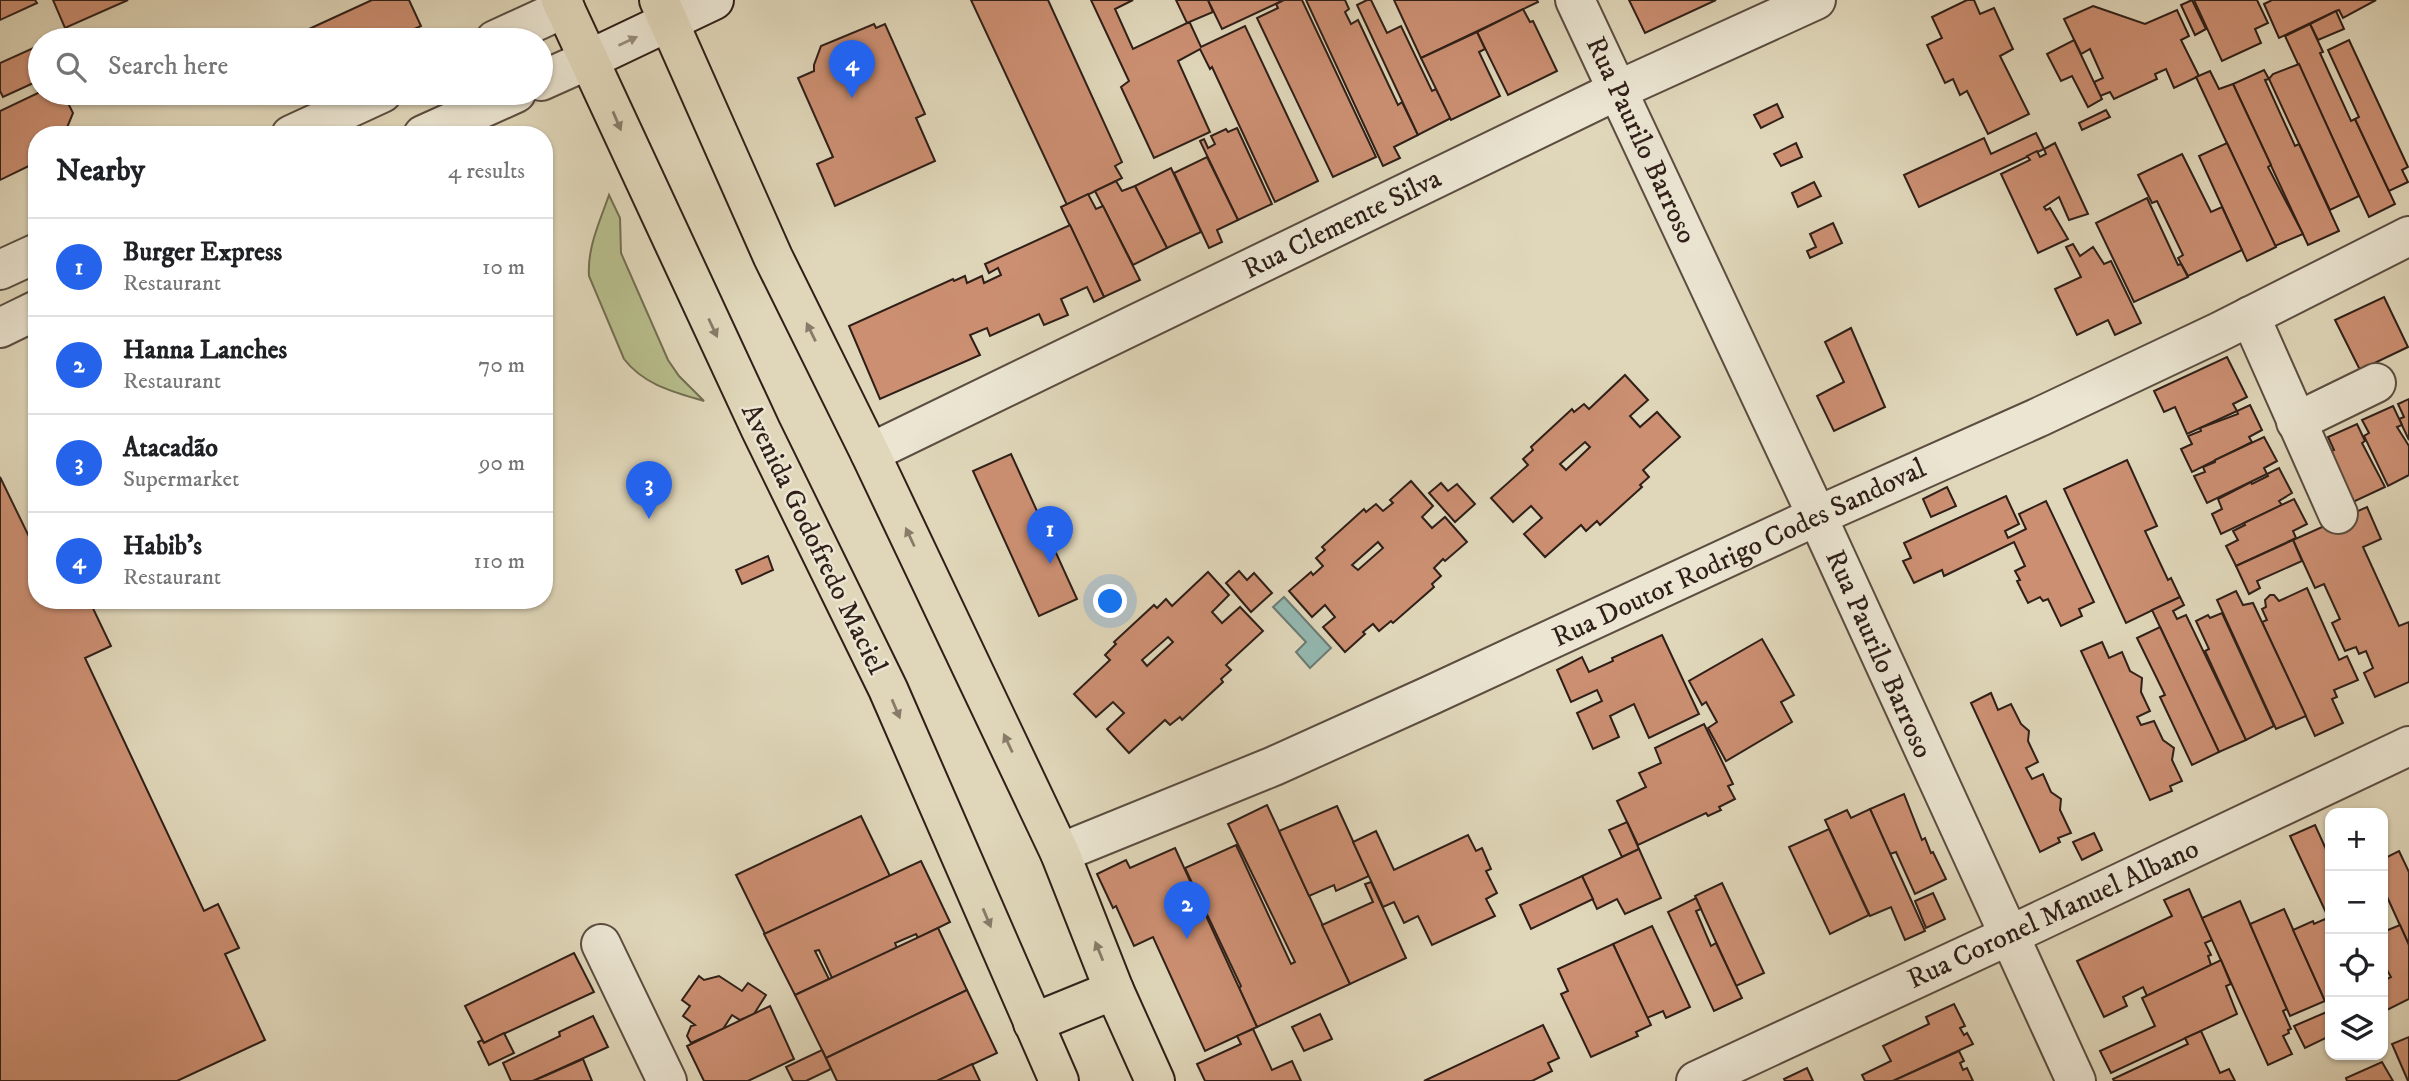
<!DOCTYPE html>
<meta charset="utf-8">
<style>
:root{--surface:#fff;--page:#f2f2f2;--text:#202124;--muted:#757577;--line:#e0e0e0;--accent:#2563eb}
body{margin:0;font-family:"IM FELL DW Pica",serif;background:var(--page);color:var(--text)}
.controls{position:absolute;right:21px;bottom:21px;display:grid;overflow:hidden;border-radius:14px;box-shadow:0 2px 5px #0004}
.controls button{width:63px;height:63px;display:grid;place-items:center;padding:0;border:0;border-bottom:2px solid var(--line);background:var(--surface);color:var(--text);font:35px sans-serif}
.you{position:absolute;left:1111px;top:602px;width:24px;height:24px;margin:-18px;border:5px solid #fff;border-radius:50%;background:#1a73e8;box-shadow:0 0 0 10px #1a73e833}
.badge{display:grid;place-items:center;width:46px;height:46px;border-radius:50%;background:var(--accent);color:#fff;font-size:23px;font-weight:700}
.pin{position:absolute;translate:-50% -58px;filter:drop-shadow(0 2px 4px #0008)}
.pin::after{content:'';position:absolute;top:37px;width:24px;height:21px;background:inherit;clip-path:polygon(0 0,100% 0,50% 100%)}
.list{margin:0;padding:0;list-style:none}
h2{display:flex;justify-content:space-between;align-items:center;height:91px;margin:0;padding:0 28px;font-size:30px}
h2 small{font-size:23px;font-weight:400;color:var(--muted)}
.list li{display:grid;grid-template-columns:46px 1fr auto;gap:21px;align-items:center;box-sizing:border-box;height:98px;padding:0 28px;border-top:2px solid var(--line)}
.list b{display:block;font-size:26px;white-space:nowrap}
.list p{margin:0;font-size:23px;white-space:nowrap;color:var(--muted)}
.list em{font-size:23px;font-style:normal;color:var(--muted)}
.icon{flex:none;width:38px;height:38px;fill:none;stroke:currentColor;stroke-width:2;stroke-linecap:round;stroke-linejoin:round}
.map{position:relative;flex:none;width:2409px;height:1081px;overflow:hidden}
.search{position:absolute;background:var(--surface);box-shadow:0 2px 5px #0004;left:28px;top:28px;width:525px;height:77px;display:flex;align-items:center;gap:18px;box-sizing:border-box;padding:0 24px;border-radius:38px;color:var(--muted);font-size:26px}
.panel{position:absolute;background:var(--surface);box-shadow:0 2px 5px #0004;left:28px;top:126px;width:525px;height:483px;border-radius:28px}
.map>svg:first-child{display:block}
.green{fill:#b7bd8c;stroke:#736e52;stroke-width:2}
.water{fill:#94b9b2;stroke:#6c7b74;stroke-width:2}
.building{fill:#cc8f72;stroke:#2f1f18;stroke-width:2;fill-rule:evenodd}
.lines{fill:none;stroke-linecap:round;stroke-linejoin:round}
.minor-casing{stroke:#5b4d40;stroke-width:42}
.secondary-casing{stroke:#2f1f18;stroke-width:42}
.primary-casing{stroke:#2f1f18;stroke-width:42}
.minor{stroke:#ebe5d2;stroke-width:38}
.secondary{stroke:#ebe5d2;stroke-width:38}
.primary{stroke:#e0d7ba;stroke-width:38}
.oneway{fill:#968c7e}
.oneway2{fill:#887b69}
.labels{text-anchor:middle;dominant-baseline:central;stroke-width:5;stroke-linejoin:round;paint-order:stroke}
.street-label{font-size:28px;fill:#2f1f18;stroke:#ebe5d2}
</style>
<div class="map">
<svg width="2409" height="1081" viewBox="0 0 2409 1081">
<rect width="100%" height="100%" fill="#e0d7ba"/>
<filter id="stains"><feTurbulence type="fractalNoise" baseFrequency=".00286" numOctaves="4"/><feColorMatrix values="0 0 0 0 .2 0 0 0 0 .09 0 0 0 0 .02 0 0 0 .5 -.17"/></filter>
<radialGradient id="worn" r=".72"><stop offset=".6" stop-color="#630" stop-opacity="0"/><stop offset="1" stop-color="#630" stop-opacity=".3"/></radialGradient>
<path class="green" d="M609 195 620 218 621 253 668 360 679 376 704 401C674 392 644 385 624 359L589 276C587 248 600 221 609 195Z"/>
<polygon class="water" points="1284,597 1331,648 1310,668 1296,652 1306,642 1273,607"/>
<g class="building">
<polygon points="0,0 35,0 37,3 0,20"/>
<polygon points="53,0 128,0 65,28"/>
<polygon points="372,0 409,0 421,26 390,40 285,40"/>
<polygon points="971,0 1048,0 1122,162 1115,166 1122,178 1067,205"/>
<polygon points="1091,0 1133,0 1115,9 1133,49 1187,23 1190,23 1201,47 1245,26 1318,181 1275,202 1212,67 1210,69 1200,49 1178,61 1210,132 1154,158 1121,87 1129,81"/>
<polygon points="1176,0 1208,0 1213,12 1187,23"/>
<polygon points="1208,0 1284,0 1222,29"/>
<polygon points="1284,0 1302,0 1376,157 1333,177 1257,18 1278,8 1276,4"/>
<polygon points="1306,0 1345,0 1349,9 1345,12 1351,24 1358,20 1398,105 1402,102 1418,135 1394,147 1400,158 1383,166"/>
<polygon points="1367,0 1371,0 1387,33 1401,26 1432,91 1436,89 1451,118 1418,135 1357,5"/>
<polygon points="1394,0 1537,0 1538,2 1421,58"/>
<polygon points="1629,0 1716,0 1645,33"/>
<polygon points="1967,0 1974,0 1980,14 1994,8 2013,49 2000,56 2029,114 1988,134 1967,91 1960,95 1953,79 1945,83 1927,45 1942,38 1932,17"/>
<polygon points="2192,0 2206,29 2195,35 2181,5"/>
<polygon points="2194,0 2257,0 2268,23 2255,29 2261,43 2222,61"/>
<polygon points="2272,0 2376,0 2343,18 2339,10 2336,11 2279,38 2264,4"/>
<polygon points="2093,6 2145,24 2177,10 2189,36 2181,40 2199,76 2174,88 2166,69 2155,74 2157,79 2114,99 2110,92 2100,96 2094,82 2103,78 2090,49 2081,54 2064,19"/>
<polygon points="1523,9 1530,22 1533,21 1557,71 1508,95 1477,32"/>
<polygon points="2336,11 2344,29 2318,40 2310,24"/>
<polygon points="874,24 876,28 885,24 925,114 916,118 935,161 835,206 817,164 833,157 798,78 814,71 814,65 821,46"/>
<polygon points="2310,24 2323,52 2320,53 2351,121 2355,119 2395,204 2369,217 2285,36"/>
<polygon points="1477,32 1485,49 1479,52 1500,96 1451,120 1421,58"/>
<polygon points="2074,40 2102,99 2088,107 2072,76 2061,81 2047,54"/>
<polygon points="2349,40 2408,167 2402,170 2408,182 2389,191 2355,119 2359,117 2328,50"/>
<polygon points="40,45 40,80 3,97 0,91 0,63"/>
<polygon points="2299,64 2359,196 2330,210 2269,79 2273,74"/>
<polygon points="2264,70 2269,79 2265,80 2295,146 2299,144 2339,231 2308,245 2233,84"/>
<polygon points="2210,71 2219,89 2233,84 2271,165 2268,167 2303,234 2275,246 2196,77"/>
<polygon points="40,92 63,93 73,113 64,135 37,135 37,162 0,180 0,111"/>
<polygon points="1777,104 1783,117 1761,128 1754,115"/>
<polygon points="2106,110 2110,117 2082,130 2079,123"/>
<polygon points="1237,128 1272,204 1238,220 1200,141 1204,139 1208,148 1215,144 1211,136 1226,129 1228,132"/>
<polygon points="2036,133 2044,149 1919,207 1904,175 1984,138 1991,154"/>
<polygon points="1796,143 1802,157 1781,166 1774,154"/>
<polygon points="2055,143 2088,214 2069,220 2059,197 2044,207 2046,210 2050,208 2068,239 2038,253 2001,174 2030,160 2027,156 2037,151 2040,157 2046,154 2044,149"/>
<polygon points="2227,143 2276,247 2247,261 2199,156"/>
<polygon points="2182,154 2211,212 2222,207 2242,250 2188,276 2178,258 2183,255 2157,201 2152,203 2138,175"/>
<polygon points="1207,157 1238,220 1217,230 1222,242 1209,248 1174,173"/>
<polygon points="1171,168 1201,232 1167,248 1135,186"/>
<polygon points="1116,181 1122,191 1135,186 1167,248 1133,265 1095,191"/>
<polygon points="1814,182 1821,196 1798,207 1792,193"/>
<polygon points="1088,194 1096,209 1103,206 1140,280 1104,297 1061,207"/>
<polygon points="2147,198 2178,265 2181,264 2188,277 2134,302 2096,223"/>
<polygon points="1833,223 1842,243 1810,258 1807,251 1816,247 1810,234"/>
<polygon points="1070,225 1104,297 1094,302 1087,287 1061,299 1068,315 1044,325 1039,314 990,336 987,328 970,335 980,355 880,399 849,326 953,279 954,281 965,276 967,283 982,276 984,283 1001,275 998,268 989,273 985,264"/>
<polygon points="2073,244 2080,256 2093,247 2104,264 2111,261 2141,323 2115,335 2108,320 2077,335 2055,289 2081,277 2066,247"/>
<polygon points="2384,297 2408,347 2360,370 2335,320"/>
<polygon points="1851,328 1885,407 1834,431 1817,396 1844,382 1825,342"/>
<polygon points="2227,357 2247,397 2233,404 2237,411 2187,434 2175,407 2164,412 2154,391"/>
<path d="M1625 375 1648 400 1630 416 1640 427 1657 412 1680 437 1643 470 1649 477 1640 485 1642 487 1600 525 1597 521 1586 531 1581 525 1545 557 1524 534 1542 518 1531 506 1513 522 1491 498 1528 465 1523 459 1533 450 1531 447 1572 409 1574 412 1584 404 1589 409ZM1585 442 1590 447 1566 470 1560 464Z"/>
<polygon points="2409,399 2409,440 2399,419 2404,417 2398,404"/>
<polygon points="2250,405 2262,430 2249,437 2252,442 2192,472 2181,449 2192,444 2188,436 2201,431 2200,428 2238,414 2237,411"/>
<polygon points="2393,406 2402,425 2397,427 2409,446 2409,475 2388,486 2364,436 2369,433 2362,420"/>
<polygon points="2357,424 2365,441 2362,443 2385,487 2353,502 2329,452 2334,450 2328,437"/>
<polygon points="2264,437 2277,461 2264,468 2267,474 2207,503 2194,476 2205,472 2203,467 2215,462 2215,460"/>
<polygon points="1011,454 1077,599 1039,616 973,471"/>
<polygon points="2127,460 2157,526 2145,531 2168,580 2171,578 2180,597 2126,623 2064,489"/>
<polygon points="2279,468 2292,493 2279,501 2282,505 2221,534 2212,514 2222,509 2218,499 2251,482 2252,484 2268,476 2267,474"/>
<polygon points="0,477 37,553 37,600 89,600 111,646 85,658 204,911 218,904 239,948 225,954 265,1040 177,1081 0,1081"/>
<path d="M1411 481 1433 506 1422 517 1432 528 1445 517 1467 542 1445 561 1443 559 1434 568 1441 576 1432 584 1434 587 1393 623 1391 621 1379 631 1373 624 1363 632 1365 634 1345 652 1323 627 1335 617 1325 605 1312 617 1289 591 1311 572 1313 575 1323 566 1316 558 1325 550 1322 547 1364 509 1366 512 1376 504 1383 511 1393 503 1390 500ZM1378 542 1383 548 1358 570 1352 565Z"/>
<polygon points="1441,483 1448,491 1457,484 1475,504 1455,522 1429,493"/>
<polygon points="1947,487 1956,506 1931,517 1923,499"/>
<polygon points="2006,496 2019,524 2005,531 2008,538 2026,529 2019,514 2046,501 2094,602 2079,609 2082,616 2061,626 2048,599 2043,601 2040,597 2028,603 2017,581 2020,580 2015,571 2025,566 2014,542 1944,576 1942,570 1914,583 1903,561 1911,558 1904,543"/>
<polygon points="2294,499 2307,524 2293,531 2296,538 2236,566 2226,546 2238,540 2233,531 2245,525 2244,523"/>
<polygon points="2367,507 2381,539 2363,547 2399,626 2409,622 2409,682 2375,697 2364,673 2373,668 2366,651 2359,654 2356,647 2345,651 2332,623 2340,619 2324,584 2315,588 2293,540"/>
<polygon points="2293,540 2302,561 2257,581 2260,588 2249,594 2236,566"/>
<polygon points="768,556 773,570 742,584 736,570"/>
<polygon points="1239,571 1247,580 1254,573 1272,593 1251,612 1226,583"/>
<path d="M1208 572 1229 595 1212 612 1222 623 1240 607 1263 631 1226 665 1231 670 1221 679 1223 682 1182 720 1180 717 1170 725 1165 720 1129 753 1107 729 1124 713 1113 702 1096 717 1074 694 1110 660 1105 655 1116 644 1114 642 1154 605 1157 608 1166 599 1172 606ZM1168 637 1173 642 1147 666 1142 660Z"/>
<polygon points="2307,588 2339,660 2347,656 2358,680 2334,690 2337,697 2332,699 2343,723 2315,736 2262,622 2267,620 2262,609 2266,607 2265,600 2270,595 2274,595 2279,601"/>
<polygon points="2236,591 2243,605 2253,603 2306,716 2276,729 2217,600"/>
<polygon points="2180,597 2184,605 2173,611 2177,619 2186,615 2246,740 2219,752 2152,610"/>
<polygon points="2222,613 2274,726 2246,740 2205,651 2209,649 2196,621 2208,615 2210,618"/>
<polygon points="2160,627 2219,752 2192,765 2160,697 2165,695 2137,638"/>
<polygon points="1662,635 1699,714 1649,738 1634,704 1610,716 1619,737 1593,749 1577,713 1602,701 1597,690 1571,702 1557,670 1582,657 1589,672 1613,661 1612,658"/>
<polygon points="1762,639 1794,695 1781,702 1792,722 1726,761 1708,728 1717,722 1706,702 1702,705 1689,681"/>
<polygon points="2102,642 2109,658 2122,652 2130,671 2142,678 2141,692 2150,711 2137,717 2141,725 2154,721 2163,740 2174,748 2172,760 2182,781 2170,786 2172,791 2150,800 2081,651"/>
<polygon points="1991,693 1998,710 2011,704 2021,724 2029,731 2028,741 2038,762 2026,768 2032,779 2043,774 2051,792 2061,799 2060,810 2071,833 2058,838 2060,842 2040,852 1971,703"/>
<polygon points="1704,724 1733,784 1728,786 1735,799 1719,807 1721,810 1708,816 1706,813 1638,845 1617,801 1646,787 1639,773 1661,763 1655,748"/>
<polygon points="1904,794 1922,840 1925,838 1931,853 1933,852 1946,879 1915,894 1896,852 1890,854 1870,809"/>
<polygon points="1267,805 1350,984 1257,1027 1239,988 1241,986 1185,868 1236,845 1291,964 1295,962 1228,824"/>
<polygon points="1337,806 1369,876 1336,891 1334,885 1309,896 1279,831"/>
<polygon points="1870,809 1925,931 1905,940 1891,907 1870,916 1825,820 1847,810 1851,818"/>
<polygon points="861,816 890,876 765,934 736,875"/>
<polygon points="1627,822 1639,849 1622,857 1609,830"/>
<polygon points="2315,825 2330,858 2330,921 2290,836"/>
<polygon points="1829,829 1869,915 1830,934 1789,847"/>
<polygon points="1376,831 1394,870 1468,835 1476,851 1482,848 1491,869 1486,871 1497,893 1486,899 1495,916 1432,945 1418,916 1404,923 1394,902 1383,907 1353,842"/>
<polygon points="2094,833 2102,850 2082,860 2073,842"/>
<polygon points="1175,848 1257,1027 1205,1051 1153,937 1134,946 1116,906 1113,908 1097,874 1126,860 1130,868"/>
<polygon points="1639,849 1661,898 1625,914 1617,899 1597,909 1582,876"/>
<polygon points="2399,851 2409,872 2409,945 2383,888 2383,859"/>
<polygon points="921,861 950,922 918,938 916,934 895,943 897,948 832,978 819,950 815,951 829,979 795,995 764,934"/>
<polygon points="1582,876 1593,899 1531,929 1520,905"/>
<polygon points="1371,882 1406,958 1350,984 1322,925 1373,902 1365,884"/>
<polygon points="1722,883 1764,973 1736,986 1695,896"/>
<polygon points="2189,889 2212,940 2205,943 2211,955 2208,956 2211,965 2147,996 2143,987 2123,997 2127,1006 2104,1017 2077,961 2172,916 2164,900"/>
<polygon points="1933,893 1945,919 1926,928 1915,901"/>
<polygon points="1696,898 1701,909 1696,911 1711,946 1716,943 1742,998 1714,1011 1668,912"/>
<polygon points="2240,901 2287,1009 2283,1011 2291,1029 2288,1030 2289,1033 2283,1036 2292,1054 2268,1065 2202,918"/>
<polygon points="2284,909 2325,1001 2290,1016 2250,924"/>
<polygon points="2325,919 2330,930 2330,999 2325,1001 2293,930 2313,921 2314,924"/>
<polygon points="2400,925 2409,945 2409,999 2383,1012 2383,981 2391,977 2387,970 2383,972 2383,932"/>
<polygon points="1652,926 1690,1007 1666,1018 1663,1011 1647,1018 1613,944"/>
<polygon points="938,928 967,990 826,1058 795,995"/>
<polygon points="1613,944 1651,1025 1636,1032 1638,1036 1591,1057 1561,994 1568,991 1558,969"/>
<polygon points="574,953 594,992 484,1043 465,1006"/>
<polygon points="2221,960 2231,984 2226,986 2237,1014 2111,1073 2100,1051 2155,1026 2142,998"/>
<polygon points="699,976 704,980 719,976 742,991 748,983 766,995 754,1014 740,1020 732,1015 723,1029 691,1043 687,1036 691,1026 695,1025 683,1016 690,1006 682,1000"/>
<polygon points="967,990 997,1053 937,1081 837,1081 826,1058"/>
<polygon points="1954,1004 1965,1026 1960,1028 1964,1035 1967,1033 1973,1044 1893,1081 1865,1081 1862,1075 1891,1061 1883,1046 1929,1024 1926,1017"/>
<polygon points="770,1006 794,1059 748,1081 704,1081 687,1046"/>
<polygon points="2329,1011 2330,1036 2305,1048 2294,1026"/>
<polygon points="1320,1014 1332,1039 1304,1051 1292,1027"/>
<polygon points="593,1016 608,1047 533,1081 511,1081 503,1063 560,1036 559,1032"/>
<polygon points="1543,1025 1559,1058 1548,1063 1552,1071 1532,1081 1424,1081"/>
<polygon points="1253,1029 1272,1070 1292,1061 1301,1081 1205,1081 1197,1064 1241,1044 1237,1036"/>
<polygon points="2201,1031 2220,1073 2229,1069 2235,1081 2114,1081 2113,1079 2188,1044 2185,1038"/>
<polygon points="504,1033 514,1053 489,1065 478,1042 482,1040 484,1043"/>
<polygon points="2409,1037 2409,1081 2408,1081 2392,1044"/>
<polygon points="822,1050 831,1069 806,1081 793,1081 786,1067"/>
<polygon points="1959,1051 1964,1061 1960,1063 1963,1070 1967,1068 1973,1081 1893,1081"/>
<polygon points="583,1059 592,1081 533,1081 547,1075"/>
<polygon points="2382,1062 2393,1081 2347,1081 2346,1078"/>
<polygon points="972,1064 980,1081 937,1081"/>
<polygon points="1807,1068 1813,1081 1785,1081 1784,1079"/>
</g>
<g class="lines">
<defs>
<g id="minor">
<polyline points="1575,0 1817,516 2076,1081"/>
<polyline points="495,40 565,8"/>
<polyline points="541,81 588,60"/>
<polyline points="291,135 382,93"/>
<polyline points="423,135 516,93"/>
<polyline points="0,270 37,253"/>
<polyline points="2250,316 2338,514"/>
<polyline points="0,328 37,310"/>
<polyline points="2296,422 2376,383"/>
<polyline points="870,453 1618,90 1816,0"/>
<polyline points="1060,853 1274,766 1429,696 1817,516 2037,418 2219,332 2409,236"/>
<polyline points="601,944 667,1081"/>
<polyline points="1696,1081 2008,936 2409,746"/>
</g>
<polyline id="secondary" points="588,60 714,0"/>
<g id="primary">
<polyline points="561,0 761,430 888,689 1059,1081"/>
<polyline points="659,0 773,257 870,453 1060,853 1114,990 1155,1081"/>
<polyline points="1033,1023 1114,990"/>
</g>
</defs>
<use href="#minor" class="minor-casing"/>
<use href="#secondary" class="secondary-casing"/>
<use href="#primary" class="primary-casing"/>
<use href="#minor" class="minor"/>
<use href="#secondary" class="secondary"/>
<use href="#primary" class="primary"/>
</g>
<defs><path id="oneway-solid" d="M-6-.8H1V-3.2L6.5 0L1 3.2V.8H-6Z" transform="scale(1.75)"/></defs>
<use class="oneway" href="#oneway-solid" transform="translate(628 41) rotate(-25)"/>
<g class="oneway2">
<use href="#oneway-solid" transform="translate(617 121) rotate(67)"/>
<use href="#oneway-solid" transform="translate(713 328) rotate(65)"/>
<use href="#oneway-solid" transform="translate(811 332) rotate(-116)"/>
<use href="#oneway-solid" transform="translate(910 537) rotate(-115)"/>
<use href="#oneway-solid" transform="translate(896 709) rotate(67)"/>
<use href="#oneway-solid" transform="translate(1008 743) rotate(-115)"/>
<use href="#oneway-solid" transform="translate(987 918) rotate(67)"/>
<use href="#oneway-solid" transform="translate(1099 951) rotate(-112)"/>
</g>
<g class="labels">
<g class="street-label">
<text transform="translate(1641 140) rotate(65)">Rua Paurilo Barroso</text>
<text transform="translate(1342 224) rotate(-26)">Rua Clemente Silva</text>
<text transform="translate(814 539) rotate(64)">Avenida Godofredo Maciel</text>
<text transform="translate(1739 553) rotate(-25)">Rua Doutor Rodrigo Codes Sandoval</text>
<text transform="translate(1879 654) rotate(66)">Rua Paurilo Barroso</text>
<text transform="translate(2053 914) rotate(-25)">Rua Coronel Manuel Albano</text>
</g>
</g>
<rect width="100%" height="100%" filter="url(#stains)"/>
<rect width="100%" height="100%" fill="url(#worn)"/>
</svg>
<div class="controls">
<button>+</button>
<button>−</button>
<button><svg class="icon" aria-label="locate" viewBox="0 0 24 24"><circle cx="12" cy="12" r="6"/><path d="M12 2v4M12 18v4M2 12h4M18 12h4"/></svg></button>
<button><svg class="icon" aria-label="layers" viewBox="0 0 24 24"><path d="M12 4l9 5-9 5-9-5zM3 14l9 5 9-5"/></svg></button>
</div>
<div class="you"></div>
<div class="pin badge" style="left:1050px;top:564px">1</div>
<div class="pin badge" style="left:1187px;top:939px">2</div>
<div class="pin badge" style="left:649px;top:519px">3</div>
<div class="pin badge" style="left:852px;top:98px">4</div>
<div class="search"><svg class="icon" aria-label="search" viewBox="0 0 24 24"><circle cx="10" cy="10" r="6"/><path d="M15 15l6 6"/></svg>Search here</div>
<section class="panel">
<h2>Nearby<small>4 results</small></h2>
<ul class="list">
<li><span class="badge">1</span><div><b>Burger Express</b><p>Restaurant</p></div><em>10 m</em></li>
<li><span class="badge">2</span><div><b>Hanna Lanches</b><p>Restaurant</p></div><em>70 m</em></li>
<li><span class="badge">3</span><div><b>Atacadão</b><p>Supermarket</p></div><em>90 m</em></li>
<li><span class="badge">4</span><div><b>Habib's</b><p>Restaurant</p></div><em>110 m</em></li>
</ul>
</section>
</div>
